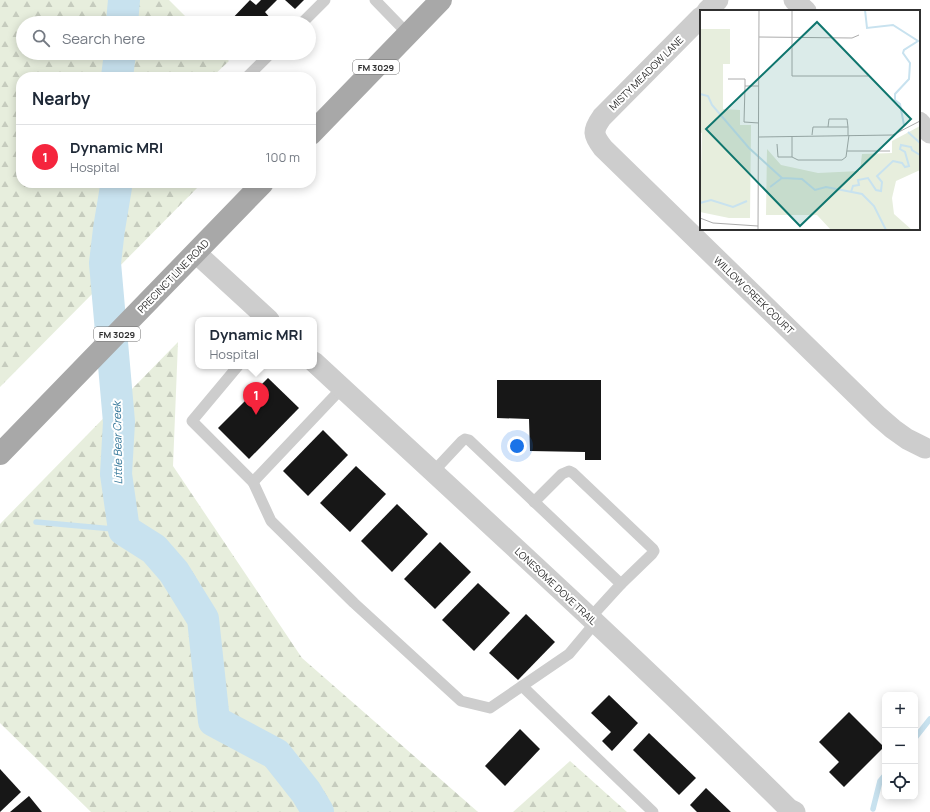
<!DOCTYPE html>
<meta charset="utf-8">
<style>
:root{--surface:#fff;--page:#f6f6f7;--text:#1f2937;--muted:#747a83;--line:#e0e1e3;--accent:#f5253d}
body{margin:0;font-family:Manrope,sans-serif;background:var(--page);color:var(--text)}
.controls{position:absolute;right:12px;bottom:12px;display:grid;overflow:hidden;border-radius:8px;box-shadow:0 2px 10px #0003}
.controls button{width:36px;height:36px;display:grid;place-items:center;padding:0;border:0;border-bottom:1px solid var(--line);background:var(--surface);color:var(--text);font:20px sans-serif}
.you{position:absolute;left:517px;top:446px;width:14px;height:14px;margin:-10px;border:3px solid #fff;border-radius:50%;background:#1a73e8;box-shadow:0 0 0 6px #1a73e833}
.badge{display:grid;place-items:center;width:26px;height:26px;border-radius:50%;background:var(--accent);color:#fff;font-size:13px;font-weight:700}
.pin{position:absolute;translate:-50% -33px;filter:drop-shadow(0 1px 2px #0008)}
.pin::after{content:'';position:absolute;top:21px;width:14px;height:12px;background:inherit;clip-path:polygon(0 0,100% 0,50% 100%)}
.popup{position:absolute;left:195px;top:317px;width:122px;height:52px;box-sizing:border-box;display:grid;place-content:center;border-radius:8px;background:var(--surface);filter:drop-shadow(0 1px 3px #0005);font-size:13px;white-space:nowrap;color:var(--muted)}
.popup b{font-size:15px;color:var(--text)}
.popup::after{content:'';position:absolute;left:50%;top:100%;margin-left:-8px;border:8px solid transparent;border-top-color:var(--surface)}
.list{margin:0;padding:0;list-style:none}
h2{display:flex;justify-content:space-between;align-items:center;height:52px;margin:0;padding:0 16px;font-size:17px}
h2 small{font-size:13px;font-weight:400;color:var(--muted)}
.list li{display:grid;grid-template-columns:26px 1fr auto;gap:12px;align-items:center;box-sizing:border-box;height:64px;padding:0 16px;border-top:1px solid var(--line)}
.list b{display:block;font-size:15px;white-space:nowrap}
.list p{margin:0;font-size:13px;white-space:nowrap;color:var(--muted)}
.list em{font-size:13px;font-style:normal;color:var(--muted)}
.icon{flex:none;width:22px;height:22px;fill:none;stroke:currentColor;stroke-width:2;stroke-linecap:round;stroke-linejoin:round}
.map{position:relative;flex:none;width:930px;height:812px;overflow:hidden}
.search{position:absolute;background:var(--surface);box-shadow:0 2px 10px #0003;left:16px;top:16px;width:300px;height:44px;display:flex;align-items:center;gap:10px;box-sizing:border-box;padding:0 14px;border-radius:22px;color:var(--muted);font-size:15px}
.panel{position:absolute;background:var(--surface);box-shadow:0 2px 10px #0003;left:16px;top:72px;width:300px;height:116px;border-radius:16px}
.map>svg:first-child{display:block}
.forest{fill:url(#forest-firs)}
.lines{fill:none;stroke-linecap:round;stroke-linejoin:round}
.stream{stroke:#c8e2ef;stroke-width:5.5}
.river{stroke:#c8e2ef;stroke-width:32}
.building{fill:#171717}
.lane{stroke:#cdcdcd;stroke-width:11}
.street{stroke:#cdcdcd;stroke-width:21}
.primary{stroke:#a8a8a8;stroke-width:22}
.labels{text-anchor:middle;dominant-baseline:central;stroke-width:4;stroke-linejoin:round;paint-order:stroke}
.shield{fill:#fff;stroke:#6e6e6e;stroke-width:1}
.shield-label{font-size:9px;font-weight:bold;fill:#303030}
.street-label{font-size:10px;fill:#303030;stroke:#fff}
.water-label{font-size:11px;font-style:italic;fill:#36789a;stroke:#fff}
.inset-river{fill:none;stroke:#c8e2ef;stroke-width:2}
.inset-road{fill:none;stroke:#acacac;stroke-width:1}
.view{fill:#0f766e;fill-opacity:0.15;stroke:#0f766e;stroke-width:2}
.inset-edge{fill:none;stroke:#303030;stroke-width:2}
</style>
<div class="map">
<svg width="930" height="812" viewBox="0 0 930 812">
<defs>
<pattern id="forest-firs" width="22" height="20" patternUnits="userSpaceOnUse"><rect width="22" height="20" fill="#e7eedd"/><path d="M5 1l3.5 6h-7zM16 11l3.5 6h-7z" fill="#c6ccbe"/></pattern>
</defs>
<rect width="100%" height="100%" fill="#fff"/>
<g class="forest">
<polygon points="0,0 169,0 192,23 23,23 23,53 221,53 229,61 212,77 21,77 21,183 202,183 0,387"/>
<polygon points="178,342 173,466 302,658 478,812 91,812 0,723 0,524"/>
<polygon points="570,761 627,812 513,812"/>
</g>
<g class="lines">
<g class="stream">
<polyline points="36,522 124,530"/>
<polyline points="915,738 930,719"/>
<polyline points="873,809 880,781 885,775"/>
</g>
<g class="river">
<polyline points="122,23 124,0"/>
<polyline points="117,77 120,53"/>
<polyline points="115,183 116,187 109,229 105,263 119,422 116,474 124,530 154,549 174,572 203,619 214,721 276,754 306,792 318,812"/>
</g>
</g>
<g class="building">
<polygon points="250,0 256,5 261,0 277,0 265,12 271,19 267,23 228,23"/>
<polygon points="285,0 304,0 295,9"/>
<polygon points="268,378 299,408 249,459 218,428"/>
<polygon points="497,380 601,380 601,460 585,460 585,452 530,451 529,419 497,418"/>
<polygon points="323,430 348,455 308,496 283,471"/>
<polygon points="356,466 386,494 350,532 320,503"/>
<polygon points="397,504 428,534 392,572 361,541"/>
<polygon points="440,542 471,572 435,609 404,579"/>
<polygon points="478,583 510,613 474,651 442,620"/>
<polygon points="526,614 555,642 518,680 489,653"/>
<polygon points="609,695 638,723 612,751 602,741 611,732 591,713"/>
<polygon points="849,712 884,747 844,787 829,772 839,762 819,742"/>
<polygon points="520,729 540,749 505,786 485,766"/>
<polygon points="649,733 696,778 679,795 633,750"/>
<polygon points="0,769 21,792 0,812"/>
<polygon points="706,788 731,812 697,812 690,805"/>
<polygon points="29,796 42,812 10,812"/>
</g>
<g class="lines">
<g class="lane">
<polyline points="375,0 408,34"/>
<polyline points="302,23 325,0"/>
<polyline points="247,77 271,53"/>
<polyline points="238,366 192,421 253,482 342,388"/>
<polyline points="433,472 462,441 465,439 469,440 621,584 590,618"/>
<polyline points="253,482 271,521 354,603 461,701 490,708 569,654 595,623"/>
<polyline points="534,502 562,474 569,471 573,473 653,549 654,551 652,554 621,584"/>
<polyline points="522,686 653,812"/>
</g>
<g class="street">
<polyline points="794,0 806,11"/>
<polyline points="707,11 718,0"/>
<path d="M701 17 602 117C592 131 593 135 603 148L878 416 893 429 907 439 925 448"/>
<polyline points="919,122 930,133"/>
<polyline points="196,253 269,320"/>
<path d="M314 362C474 510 635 656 789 809L795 812"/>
</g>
<g class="primary">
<polyline points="311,134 441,0"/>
<polyline points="0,454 263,183"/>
</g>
</g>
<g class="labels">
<g class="shield">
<rect x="353" y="60" width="46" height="14" rx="3"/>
<rect x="94" y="327" width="46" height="14" rx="3"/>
</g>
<g class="shield-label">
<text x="376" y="67">FM 3029</text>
<text x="117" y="334">FM 3029</text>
</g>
<g class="street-label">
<text transform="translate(646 73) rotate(-45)">MISTY MEADOW LANE</text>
<text transform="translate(173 276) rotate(-46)">PRECINCT LINE ROAD</text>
<text transform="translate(754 295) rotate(44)">WILLOW CREEK COURT</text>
<text transform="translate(556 586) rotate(43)">LONESOME DOVE TRAIL</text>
</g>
<g class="water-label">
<text transform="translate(117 443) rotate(-91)">Little Bear Creek</text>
</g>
</g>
<g transform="translate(700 10)">
<rect width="220" height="220" fill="#fff"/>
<path d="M0 19H30V54H23V99L40 100V115H51L50 208H29L0 202 2 123 0 122ZM220 116V160L196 171 192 188 194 204 212 220H131L117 205H66L67 139 81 155 118 163 160 161 162 144 192 143V131Z" fill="#e7eedd"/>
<path class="inset-river" d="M165 0 167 18 193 15 218 31 204 40 203 43 210 53 209 69 195 84V90L200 94 204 115M0 84 8 86 12 95 49 138 82 168 102 169 115 180 126 177 162 184 174 196 186 220M208 122 220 133M70 177 82 168M151 182 153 176 159 175 158 170 168 168 176 180 181 181 182 172 177 166 193 151 202 153 205 157 209 156 205 142 200 139 201 135 211 137 212 140 220 145M0 193 11 190 33 197 47 191"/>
<path class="inset-road" d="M92 0V66H168M59 27 152 28 159 25M28 69H45V76H59M45 76 44 112 59 113M128 117 129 109H147L148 117M112 125 113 117H148V125M59 127 193 125 220 111M77 134 78 147H92V126M147 141H190M92 147 98 150H142L146 147 149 125M0 208 13 213 58 216M58 220 59 0"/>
<path class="view" d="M117 12 211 109 100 216 6 119Z"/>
<rect width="220" height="220" class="inset-edge"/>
</g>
</svg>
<div class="controls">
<button>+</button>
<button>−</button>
<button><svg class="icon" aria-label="locate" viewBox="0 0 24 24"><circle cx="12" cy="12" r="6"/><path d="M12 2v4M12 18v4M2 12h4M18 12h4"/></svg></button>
</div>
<div class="you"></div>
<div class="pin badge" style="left:256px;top:415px">1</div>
<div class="popup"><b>Dynamic MRI</b>Hospital</div>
<div class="search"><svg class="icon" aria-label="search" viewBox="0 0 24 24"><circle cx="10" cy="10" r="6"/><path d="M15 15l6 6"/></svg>Search here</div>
<section class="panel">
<h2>Nearby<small></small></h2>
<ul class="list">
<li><span class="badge">1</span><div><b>Dynamic MRI</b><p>Hospital</p></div><em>100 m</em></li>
</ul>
</section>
</div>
